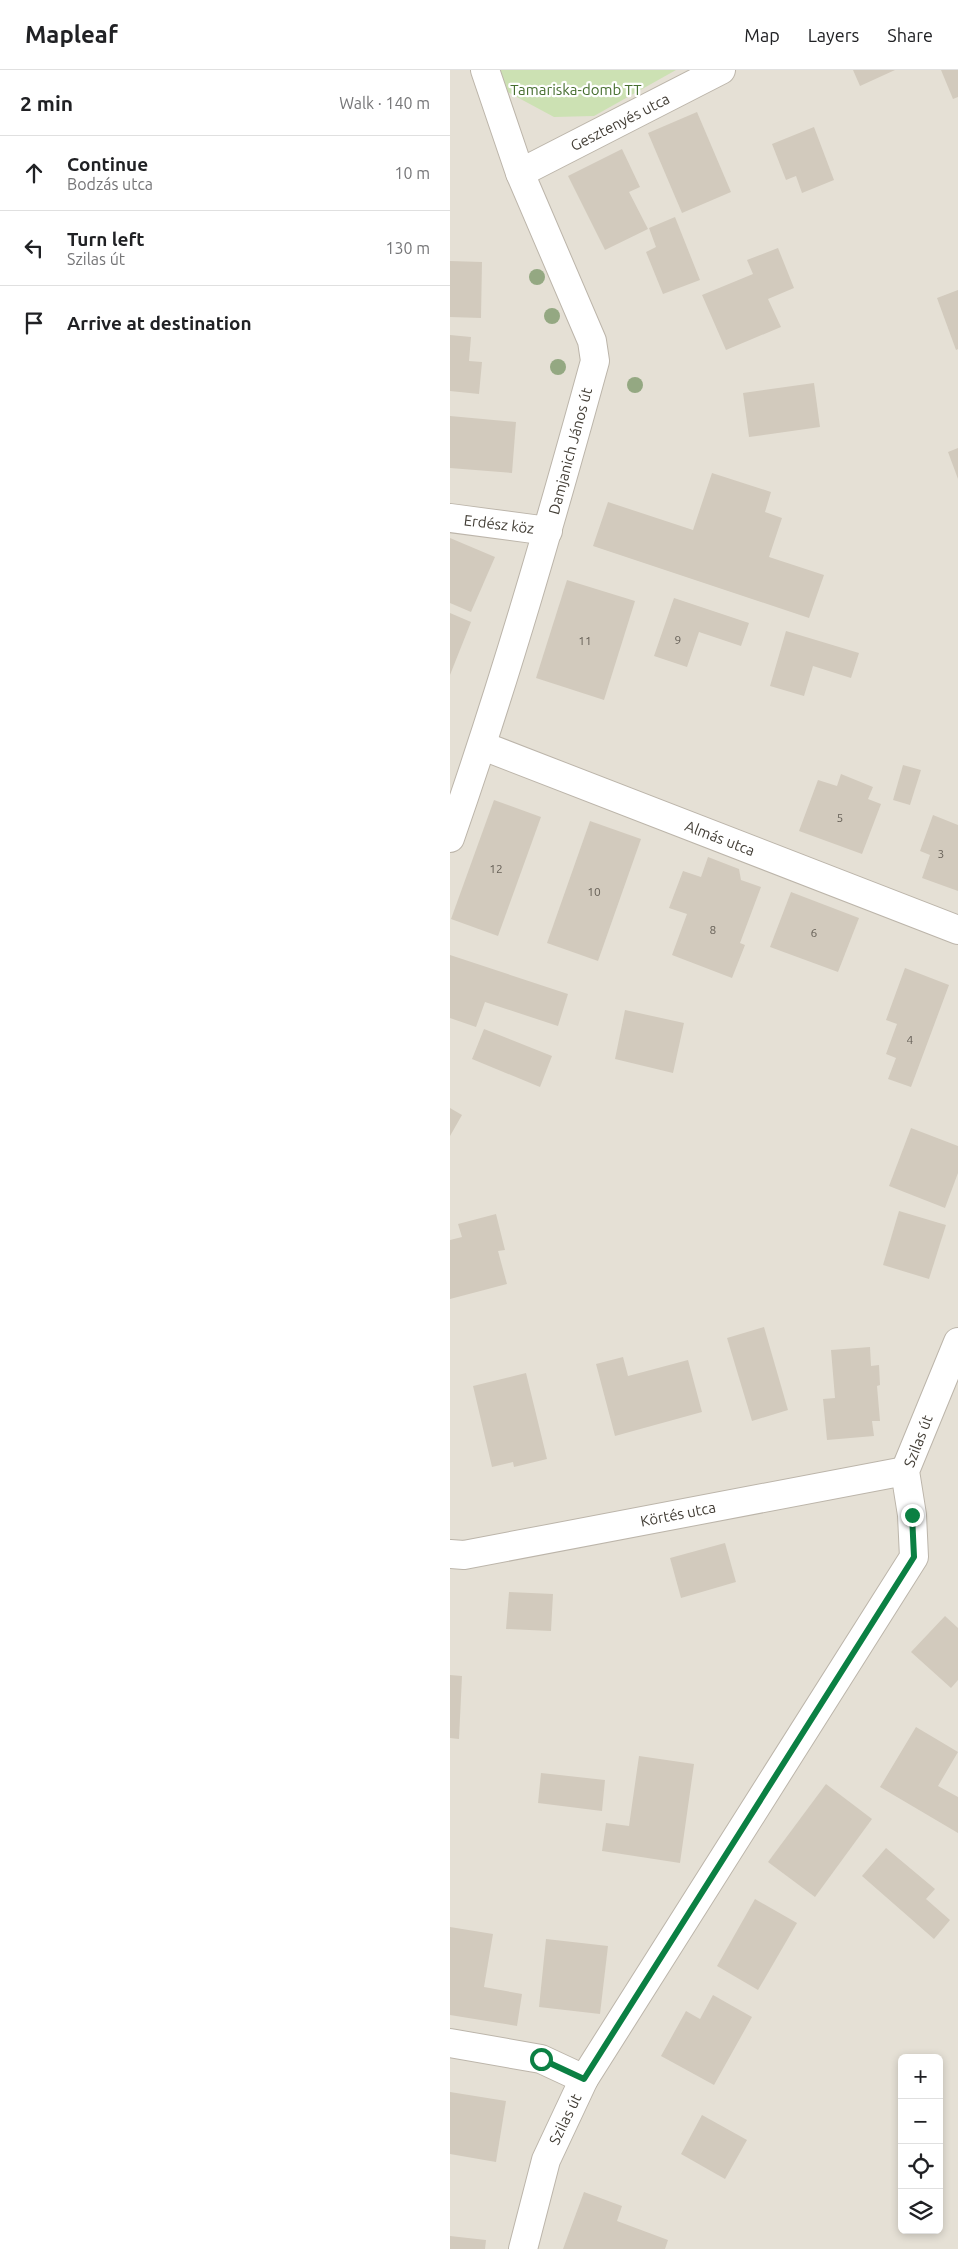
<!DOCTYPE html>
<meta charset="utf-8">
<style>
:root{--surface:#fff;--page:#f6f6f6;--text:#202124;--muted:#757577;--line:#e0e0e0}
body{margin:0;font-family:Ubuntu,sans-serif;background:var(--page);color:var(--text)}
.controls{position:absolute;right:15px;bottom:15px;display:grid;overflow:hidden;border-radius:8px;box-shadow:0 2px 8px #0003}
.controls button{width:45px;height:45px;display:grid;place-items:center;padding:0;border:0;border-bottom:1px solid var(--line);background:var(--surface);color:var(--text);font:25px sans-serif}
.stop{position:absolute;width:15px;height:15px;margin:-11px;border:4px solid #0b8043;border-radius:50%;background:#fff}
.stop.end{background:#0b8043;border-color:#fff;box-shadow:0 1px 5px #0008}
.list{margin:0;padding:0;list-style:none}
h2{display:flex;justify-content:space-between;align-items:center;height:65px;margin:0;padding:0 20px;font-size:21px}
h2 small{font-size:16px;font-weight:400;color:var(--muted)}
.list li{display:grid;grid-template-columns:32px 1fr auto;gap:15px;align-items:center;box-sizing:border-box;height:75px;padding:0 20px;border-top:1px solid var(--line)}
.list b{display:block;font-size:19px;white-space:nowrap}
.list p{margin:0;font-size:16px;white-space:nowrap;color:var(--muted)}
.list em{font-size:16px;font-style:normal;color:var(--muted)}
.icon{flex:none;width:28px;height:28px;fill:none;stroke:currentColor;stroke-width:2;stroke-linecap:round;stroke-linejoin:round}
.map{position:relative;flex:none;width:508px;height:2179px;overflow:hidden}
header{display:flex;align-items:center;gap:30px;box-sizing:border-box;height:70px;padding:0 25px;background:var(--surface);border-bottom:1px solid var(--line)}
header strong{font-size:24px}
nav{display:flex;gap:28px;margin-inline-start:auto;font-size:18px}
main{display:flex}
aside{flex:1;background:var(--surface)}
.map>svg:first-child{display:block}
.residential{fill:#e5e0d5;fill-rule:evenodd}
.green{fill:#cce1b3}
.building{fill:#d2cabd}
.lines{fill:none;stroke-linecap:round;stroke-linejoin:round}
.minor-casing{stroke:#bcb5aa;stroke-width:30}
.minor{stroke:#fff;stroke-width:28}
.tree{fill:#94a882}
.route{stroke:#0b8043;stroke-width:6}
.labels{text-anchor:middle;dominant-baseline:central;stroke-width:4.5;stroke-linejoin:round;paint-order:stroke}
.number-label{font-size:12px;fill:#676158}
.park-label{font-size:15px;fill:#476f30;stroke:#fff}
.street-label{font-size:15px;fill:#433e36;stroke:#fff}
</style>
<header>
<strong>Mapleaf</strong>
<nav><a>Map</a><a>Layers</a><a>Share</a></nav>
</header>
<main>
<aside>
<h2>2 min<small>Walk · 140 m</small></h2>
<ul class="list">
<li><svg class="icon" aria-label="ahead" viewBox="0 0 24 24"><path d="M12 20V5M6 11l6-6 6 6"/></svg><div><b>Continue</b><p>Bodzás utca</p></div><em>10 m</em></li>
<li><svg class="icon" aria-label="left" viewBox="0 0 24 24"><path d="M17 20v-9H6M10 6l-5 5 5 5"/></svg><div><b>Turn left</b><p>Szilas út</p></div><em>130 m</em></li>
<li><svg class="icon" aria-label="arrive" viewBox="0 0 24 24"><path d="M6 21V4h12l-3 4 3 4H6"/></svg><div><b>Arrive at destination</b></div></li>
</ul>
</aside>
<div class="map">
<svg width="508" height="2179" viewBox="0 0 508 2179">
<rect width="100%" height="100%" fill="#f1eee7"/>
<path class="residential" d="M0 0H508V2179H0ZM452 1988H489V2160H452Z"/>
<polygon class="green" points="44,0 226,0 144,46 104,47 52,19"/>
<g class="building">
<polygon points="403,0 445,0 410,16"/>
<polygon points="491,0 508,0 508,27 503,29"/>
<polygon points="247,42 281,122 232,143 198,63"/>
<polygon points="364,57 384,110 352,123 346,106 336,110 322,74"/>
<polygon points="172,79 190,117 179,122 198,159 155,180 118,106"/>
<polygon points="225,147 250,210 213,224 196,182 206,177 199,158"/>
<polygon points="328,178 344,218 318,229 331,257 276,280 252,225 303,204 297,190"/>
<polygon points="0,191 32,192 31,248 0,247"/>
<polygon points="508,220 508,279 506,280 487,228"/>
<polygon points="0,265 21,267 19,291 32,292 29,324 0,321"/>
<polygon points="364,313 370,357 299,367 293,323"/>
<polygon points="0,346 66,352 62,403 0,398"/>
<polygon points="508,378 508,409 498,382"/>
<polygon points="262,403 321,422 315,442 332,448 319,487 374,505 359,548 143,476 158,432 243,460"/>
<polygon points="0,468 45,487 21,542 0,533"/>
<polygon points="117,510 185,531 154,630 86,608"/>
<polygon points="224,528 299,553 291,576 249,562 237,597 204,586"/>
<polygon points="0,543 21,552 0,605"/>
<polygon points="336,561 409,583 401,608 363,596 354,626 320,616"/>
<polygon points="453,695 471,700 460,735 443,730"/>
<polygon points="391,704 423,717 418,729 431,734 412,784 349,761 368,710 387,716"/>
<polygon points="44,730 91,747 48,866 1,849"/>
<polygon points="483,745 508,755 508,821 472,808 480,785 470,781"/>
<polygon points="140,751 191,769 148,891 97,873"/>
<polygon points="258,787 289,799 291,810 311,817 290,873 295,875 282,908 222,885 237,844 219,838 233,801 251,807"/>
<polygon points="341,822 409,848 388,902 320,877"/>
<polygon points="0,885 118,924 108,956 35,932 26,957 0,948"/>
<polygon points="455,898 499,915 461,1017 438,1009 446,988 436,984 447,954 436,950"/>
<polygon points="175,940 234,953 223,1003 165,989"/>
<polygon points="34,959 102,986 90,1017 22,989"/>
<polygon points="0,1038 12,1045 0,1066"/>
<polygon points="461,1058 508,1076 508,1103 495,1138 439,1116"/>
<polygon points="449,1141 496,1155 479,1209 433,1195"/>
<polygon points="46,1144 55,1180 48,1181 57,1214 0,1229 0,1170 12,1167 8,1154"/>
<polygon points="314,1257 338,1340 302,1351 277,1268"/>
<polygon points="420,1277 421,1296 429,1295 430,1315 427,1316 430,1351 422,1351 424,1366 377,1370 373,1329 385,1328 381,1280"/>
<polygon points="173,1287 178,1306 238,1290 252,1342 165,1366 146,1294"/>
<polygon points="76,1303 97,1389 64,1397 63,1392 42,1397 23,1316"/>
<polygon points="275,1473 286,1512 231,1528 220,1488"/>
<polygon points="59,1522 103,1524 101,1561 56,1559"/>
<polygon points="495,1546 508,1558 508,1610 501,1618 461,1582"/>
<polygon points="0,1605 12,1606 9,1669 0,1668"/>
<polygon points="466,1657 508,1682 488,1716 508,1727 508,1763 430,1717"/>
<polygon points="189,1686 244,1694 230,1793 152,1781 156,1753 179,1756"/>
<polygon points="91,1703 155,1710 152,1741 88,1733"/>
<polygon points="376,1714 422,1749 365,1827 318,1792"/>
<polygon points="436,1778 485,1819 476,1829 500,1850 484,1869 412,1806"/>
<polygon points="305,1829 347,1853 308,1920 267,1896"/>
<polygon points="0,1857 43,1864 34,1917 72,1924 67,1956 0,1945"/>
<polygon points="96,1869 158,1876 150,1944 89,1937"/>
<polygon points="263,1925 302,1947 264,2015 211,1986 236,1941 250,1949"/>
<polygon points="0,2022 56,2031 46,2092 0,2084"/>
<polygon points="252,2045 297,2070 275,2109 231,2084"/>
<polygon points="134,2122 172,2136 167,2151 218,2170 215,2179 113,2179"/>
<polygon points="0,2166 36,2170 35,2179 0,2179"/>
</g>
<g class="lines">
<defs>
<g id="minor">
<polyline points="70,103 271,0"/>
<polyline points="0,448 98,461"/>
<polyline points="33,676 508,860"/>
<path d="M0 768C55 611 101 451 145 291L142 271 70 103 35 0"/>
<polyline points="0,1484 14,1485 455,1401"/>
<polyline points="0,1973 91,1989 134,2009"/>
<polyline points="73,2179 96,2090 134,2009 464,1487 462,1445 455,1401 508,1272"/>
</g>
</defs>
<use href="#minor" class="minor-casing"/>
<use href="#minor" class="minor"/>
</g>
<g class="tree">
<circle cx="87" cy="207" r="8"/>
<circle cx="102" cy="246" r="8"/>
<circle cx="108" cy="297" r="8"/>
<circle cx="185" cy="315" r="8"/>
</g>
<g class="lines">
<polyline class="route" points="91,1989 134,2009 464,1487 462,1445"/>
</g>
<g class="labels">
<g class="number-label">
<text x="228" y="569">9</text>
<text x="135" y="570">11</text>
<text x="390" y="747">5</text>
<text x="491" y="783">3</text>
<text x="46" y="798">12</text>
<text x="144" y="821">10</text>
<text x="263" y="859">8</text>
<text x="364" y="862">6</text>
<text x="460" y="969">4</text>
</g>
<g class="park-label">
<text x="126" y="19">Tamariska-domb TT</text>
</g>
<g class="street-label">
<text transform="translate(170 52) rotate(-27)">Gesztenyés utca</text>
<text transform="translate(120 381) rotate(-75)">Damjanich János út</text>
<text transform="translate(49 454) rotate(7)">Erdész köz</text>
<text transform="translate(270 768) rotate(21)">Almás utca</text>
<text transform="translate(468 1371) rotate(-69)">Szilas út</text>
<text transform="translate(228 1444) rotate(-11)">Körtés utca</text>
<text transform="translate(115 2049) rotate(-64)">Szilas út</text>
</g>
</g>
</svg>
<div class="controls">
<button>+</button>
<button>−</button>
<button><svg class="icon" aria-label="locate" viewBox="0 0 24 24"><circle cx="12" cy="12" r="6"/><path d="M12 2v4M12 18v4M2 12h4M18 12h4"/></svg></button>
<button><svg class="icon" aria-label="layers" viewBox="0 0 24 24"><path d="M12 4l9 5-9 5-9-5zM3 14l9 5 9-5"/></svg></button>
</div>
<div class="stop" style="left:91px;top:1989px"></div>
<div class="stop end" style="left:462px;top:1445px"></div>
</div>
</main>
